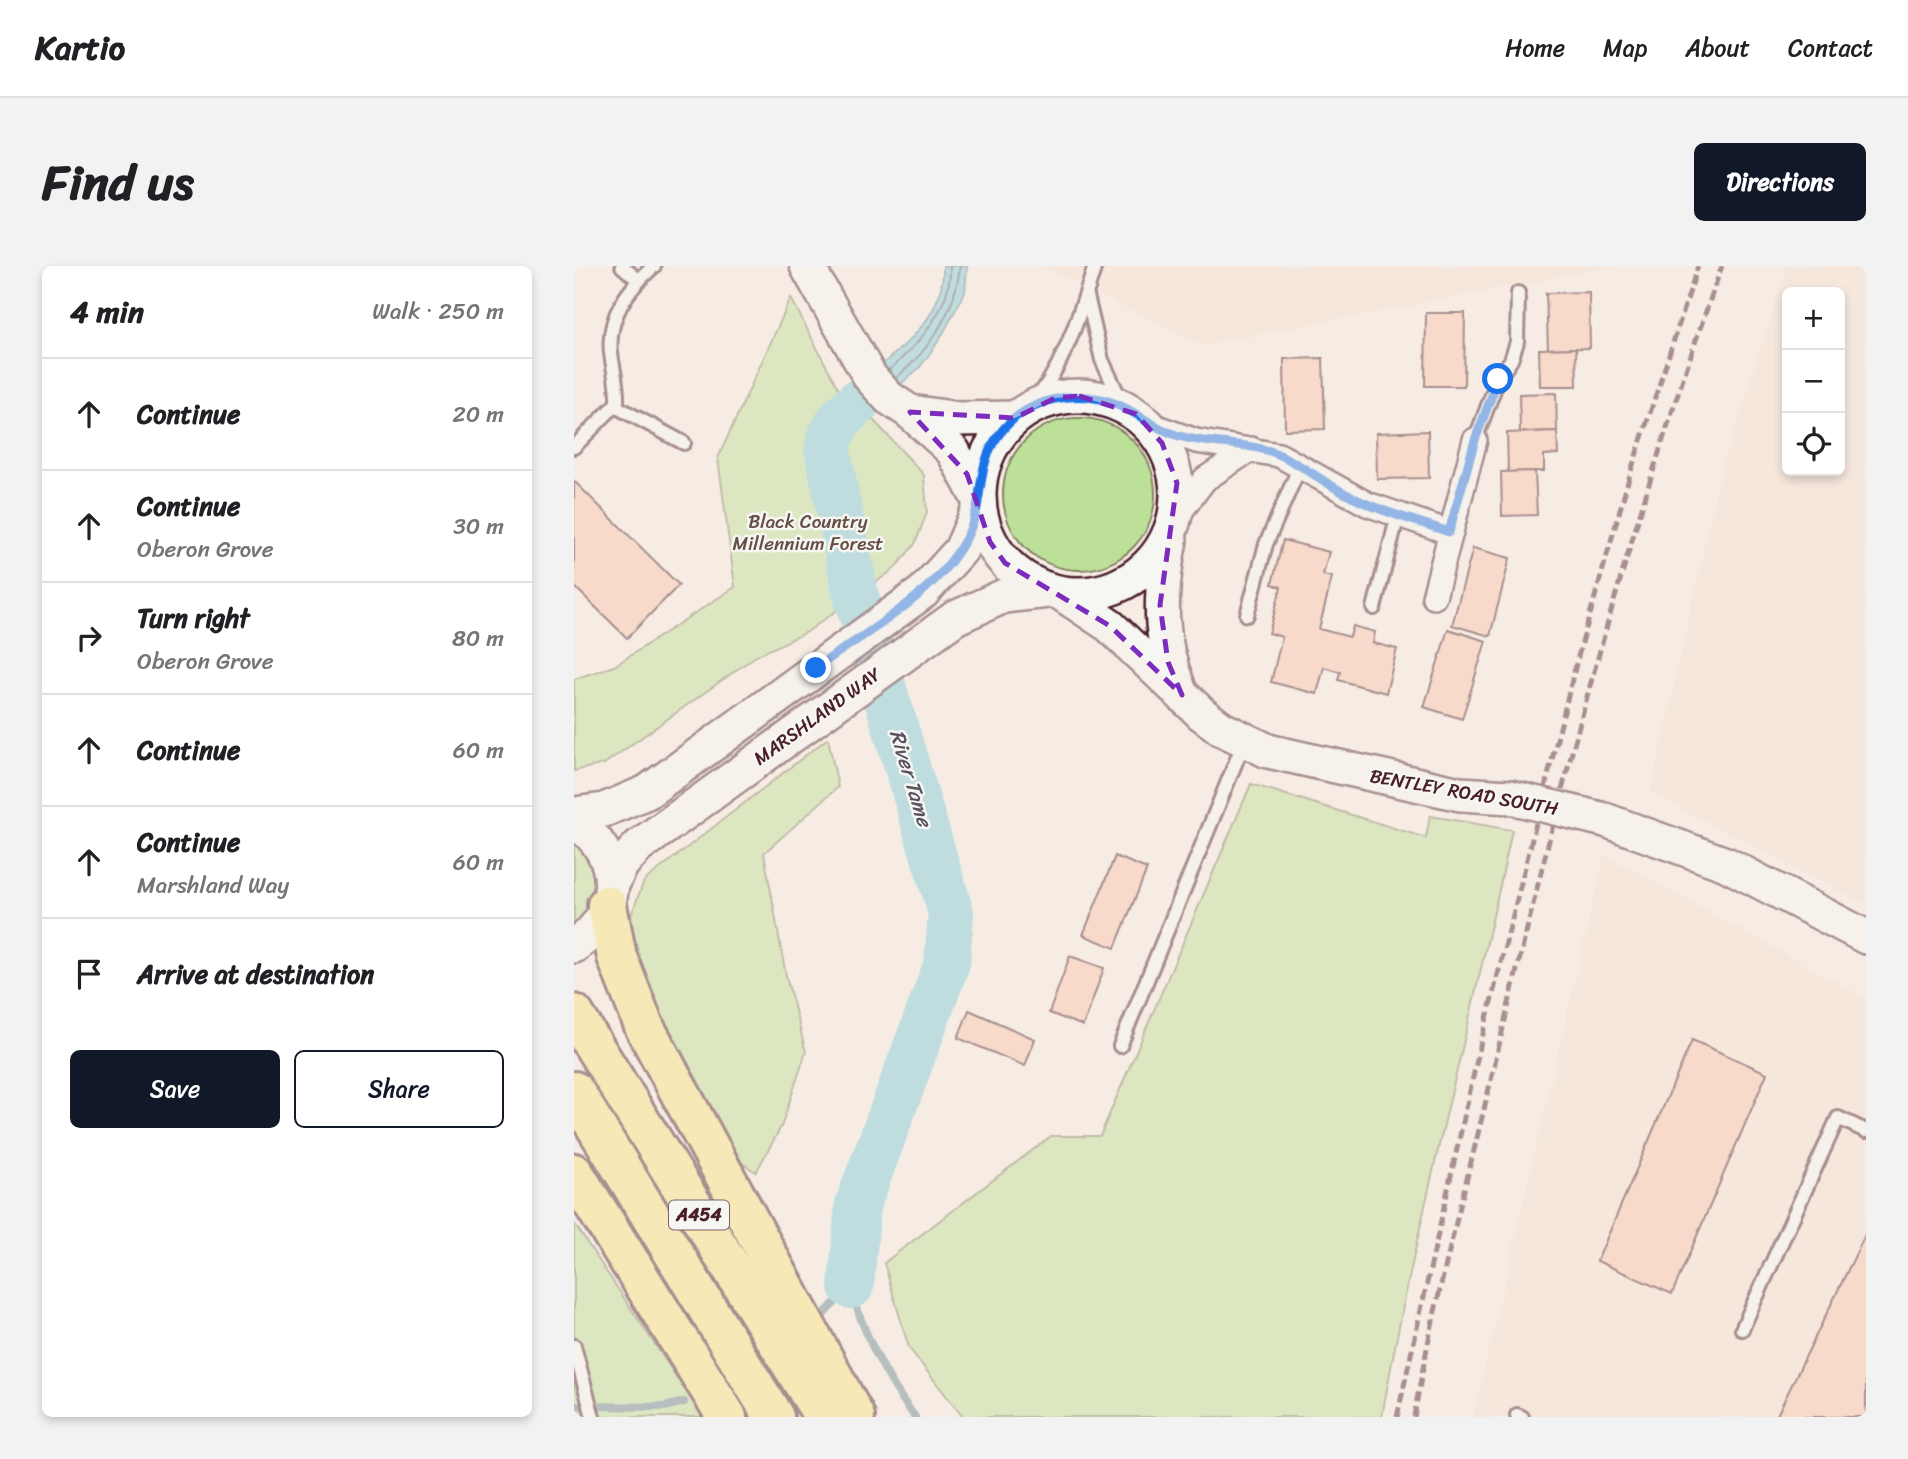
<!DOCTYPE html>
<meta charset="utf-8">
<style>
:root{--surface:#fff;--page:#f2f2f2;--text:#202124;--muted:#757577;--line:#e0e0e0;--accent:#111827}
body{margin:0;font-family:Sriracha,sans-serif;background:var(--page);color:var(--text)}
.controls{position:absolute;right:21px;top:21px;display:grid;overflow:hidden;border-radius:10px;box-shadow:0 4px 10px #0003}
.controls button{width:63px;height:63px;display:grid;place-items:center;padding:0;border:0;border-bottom:2px solid var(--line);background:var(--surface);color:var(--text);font:35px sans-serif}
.stop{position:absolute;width:21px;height:21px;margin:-16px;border:5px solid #1a73e8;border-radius:50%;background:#fff}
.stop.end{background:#1a73e8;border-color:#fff;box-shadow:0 2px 7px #0008}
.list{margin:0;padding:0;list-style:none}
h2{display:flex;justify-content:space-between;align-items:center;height:91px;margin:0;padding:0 28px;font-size:30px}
h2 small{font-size:23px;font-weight:400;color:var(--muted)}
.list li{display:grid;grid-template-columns:46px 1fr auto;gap:21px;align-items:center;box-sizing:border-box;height:112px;padding:0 28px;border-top:2px solid var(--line)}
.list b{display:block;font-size:26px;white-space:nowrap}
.list p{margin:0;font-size:23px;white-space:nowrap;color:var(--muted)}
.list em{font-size:23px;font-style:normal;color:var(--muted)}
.actions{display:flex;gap:14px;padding:21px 28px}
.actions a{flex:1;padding:16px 0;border:2px solid var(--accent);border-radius:10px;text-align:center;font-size:24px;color:var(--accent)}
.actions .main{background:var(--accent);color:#fff}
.icon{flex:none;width:38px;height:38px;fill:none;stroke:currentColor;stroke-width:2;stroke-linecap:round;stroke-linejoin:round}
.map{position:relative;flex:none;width:1292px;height:1151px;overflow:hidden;border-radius:10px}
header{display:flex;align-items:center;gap:42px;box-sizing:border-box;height:98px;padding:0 35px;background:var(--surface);border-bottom:2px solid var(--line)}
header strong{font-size:33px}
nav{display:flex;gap:38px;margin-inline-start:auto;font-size:24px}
.intro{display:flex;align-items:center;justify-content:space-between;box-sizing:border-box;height:168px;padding:0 42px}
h1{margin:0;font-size:49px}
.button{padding:18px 32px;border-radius:10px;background:var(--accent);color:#fff;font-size:24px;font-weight:700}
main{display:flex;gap:42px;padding:0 42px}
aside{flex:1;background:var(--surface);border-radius:10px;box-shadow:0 4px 10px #0003}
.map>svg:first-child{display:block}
.built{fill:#f7e0d3;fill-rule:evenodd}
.green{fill:#bde099;stroke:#848062;stroke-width:2}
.water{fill:#7ccada;stroke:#688694;stroke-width:2}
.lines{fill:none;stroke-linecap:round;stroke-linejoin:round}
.shore{stroke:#5e6371;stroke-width:2}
.stream{stroke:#688694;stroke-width:8}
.river{stroke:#7ccada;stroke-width:46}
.building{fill:#f8c3aa;stroke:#4a1f2b;stroke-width:2}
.lane-casing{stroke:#4a1f2b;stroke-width:18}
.street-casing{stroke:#4a1f2b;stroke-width:28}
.secondary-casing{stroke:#4a1f2b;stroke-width:38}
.highway-casing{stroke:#4a1f2b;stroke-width:44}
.lane{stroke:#f6f6f2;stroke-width:12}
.street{stroke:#f6f6f2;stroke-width:23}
.secondary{stroke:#f6f6f2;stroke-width:33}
.highway{stroke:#f8e281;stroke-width:38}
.rail{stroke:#4a1f2b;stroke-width:5;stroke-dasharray:10 5;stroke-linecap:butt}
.secondary-bridge-casing{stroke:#4a1f2b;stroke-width:38;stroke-linecap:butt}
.secondary-bridge{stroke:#f6f6f2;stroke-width:33}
.route{stroke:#1a73e8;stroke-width:9}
.marked{fill:none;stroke:#7b2cbf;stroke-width:5;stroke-dasharray:14 9;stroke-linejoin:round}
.labels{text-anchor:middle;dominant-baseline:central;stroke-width:5;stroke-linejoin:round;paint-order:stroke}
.shield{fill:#f6f6f2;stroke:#7e6067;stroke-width:2}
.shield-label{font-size:18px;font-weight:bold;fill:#4a1f2b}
.park-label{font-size:19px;fill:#674f46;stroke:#f6f6f2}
.street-label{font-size:19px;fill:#4a1f2b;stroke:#f6f6f2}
.water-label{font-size:21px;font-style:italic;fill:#595260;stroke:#f6f6f2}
</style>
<header>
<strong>Kartio</strong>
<nav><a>Home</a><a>Map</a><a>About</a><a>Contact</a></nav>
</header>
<div class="intro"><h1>Find us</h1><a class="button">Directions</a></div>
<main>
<aside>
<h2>4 min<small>Walk · 250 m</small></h2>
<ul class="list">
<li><svg class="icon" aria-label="ahead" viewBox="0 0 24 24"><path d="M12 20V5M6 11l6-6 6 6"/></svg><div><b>Continue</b></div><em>20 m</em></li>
<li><svg class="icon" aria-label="ahead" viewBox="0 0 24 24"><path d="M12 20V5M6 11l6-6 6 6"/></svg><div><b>Continue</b><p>Oberon Grove</p></div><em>30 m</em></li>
<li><svg class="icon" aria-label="right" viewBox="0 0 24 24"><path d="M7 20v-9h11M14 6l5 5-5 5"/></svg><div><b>Turn right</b><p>Oberon Grove</p></div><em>80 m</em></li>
<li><svg class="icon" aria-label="ahead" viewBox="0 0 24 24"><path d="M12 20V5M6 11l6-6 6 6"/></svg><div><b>Continue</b></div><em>60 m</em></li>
<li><svg class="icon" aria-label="ahead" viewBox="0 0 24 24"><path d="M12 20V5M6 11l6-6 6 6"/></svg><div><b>Continue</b><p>Marshland Way</p></div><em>60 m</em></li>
<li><svg class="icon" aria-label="arrive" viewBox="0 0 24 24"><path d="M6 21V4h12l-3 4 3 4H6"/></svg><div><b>Arrive at destination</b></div></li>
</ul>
<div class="actions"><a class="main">Save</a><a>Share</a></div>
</aside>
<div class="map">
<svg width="1292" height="1151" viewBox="0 0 1292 1151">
<rect width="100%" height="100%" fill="#f6ece4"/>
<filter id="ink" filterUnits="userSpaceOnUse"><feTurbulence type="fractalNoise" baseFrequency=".0143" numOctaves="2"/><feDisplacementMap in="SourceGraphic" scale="14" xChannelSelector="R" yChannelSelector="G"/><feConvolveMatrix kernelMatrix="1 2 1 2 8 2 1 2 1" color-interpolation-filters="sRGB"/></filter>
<g filter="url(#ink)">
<g class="built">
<polygon points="467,0 1041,0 628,80"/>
<path d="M1213 0H1292V639L1076 527 1145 211ZM1213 26H1266V205H1213Z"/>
<polygon points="1030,588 1292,732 1292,1151 899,1151"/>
</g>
<g class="green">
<polygon points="217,32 270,134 251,156 271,167 292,146 350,209 353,246 341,278 320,303 233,366 182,390 30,498 0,505 0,413 40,400 161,321 144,192"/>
<circle cx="505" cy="228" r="76"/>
<polygon points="254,472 264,521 190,587 212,710 232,786 207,861 182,906 168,897 68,719 52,663 70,615"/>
<path d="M677 518 852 572 856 550 938 564C897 760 842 953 808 1151H389L335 1082 310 997 477 870H526Z"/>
<path d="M0 574C22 601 31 631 0 658Z"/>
<polygon points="0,957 129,1151 0,1151"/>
</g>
<path class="water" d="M369 0H393L391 26 366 73 346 101 271 167 266 189 241 182C244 174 247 165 251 157 282 102 372 75 369 0Z"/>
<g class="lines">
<g class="shore">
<path d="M315 104C344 79 378 41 376 0"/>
<path d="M322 112C356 84 382 44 386 0"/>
<polyline points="287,129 257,160 252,179 260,179 266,163 294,136"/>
</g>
<g class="stream">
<path d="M277 1020C287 1065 313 1114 341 1151"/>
<polyline points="249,1049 277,1020"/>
<polyline points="0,1140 90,1141 110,1136"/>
</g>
<path class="river" d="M277 1020 284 938 373 697 377 647 282 330 253 182C258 161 269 149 284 136"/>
</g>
<g class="building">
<polygon points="1015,26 1016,82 974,83 972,27"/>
<polygon points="852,47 891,47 890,120 851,120"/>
<polygon points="1002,82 1003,120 966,120 965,83"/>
<polygon points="749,92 751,163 711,164 710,93"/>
<polygon points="982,127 983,165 946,166 945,128"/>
<polygon points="854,165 855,212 803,213 802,167"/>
<polygon points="983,165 984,188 970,189 970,205 934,206 933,167"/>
<polygon points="961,205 963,249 928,250 927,206"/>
<polygon points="0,215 105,319 53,372 0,320"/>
<polygon points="709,274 755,286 749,309 758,311 745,363 776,371 779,360 801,366 799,377 823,383 812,427 764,414 766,406 750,401 743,428 697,416 708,371 695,367 707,321 698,318"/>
<polygon points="899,282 936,292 916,370 878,359"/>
<polygon points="874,363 912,375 888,453 850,441"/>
<polygon points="541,590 573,603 541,682 509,669"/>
<polygon points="496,690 530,702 509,760 475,747"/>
<polygon points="395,744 461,773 451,800 384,772"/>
<polygon points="1118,774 1193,807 1098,1028 1023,995"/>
<polygon points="1292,967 1292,1151 1202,1151"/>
</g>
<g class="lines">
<defs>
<g id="lane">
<polyline points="48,0 64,14"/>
<polyline points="513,30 528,94 550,141"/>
<polyline points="41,140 110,177"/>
<path d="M455 143C491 100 504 52 521 0"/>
<polyline points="901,174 924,113 937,94 943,76 944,27"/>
<path d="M0 181 43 137C44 119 39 104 37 87 33 50 54 23 80 0"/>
<polyline points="800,342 824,249"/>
<polyline points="673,349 692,278 726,200"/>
<polyline points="546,780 670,476"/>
<polyline points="1168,1063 1264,852 1292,865"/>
<polyline points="0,1080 19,1151"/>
<polyline points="943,1149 948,1151"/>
</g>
<g id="street">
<polyline points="574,158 622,175 705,189 793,238 875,266"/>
<polyline points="600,254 631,213 677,183"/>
<polyline points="860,331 901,174"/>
</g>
<g id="secondary">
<polyline points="233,0 296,111 315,132 336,146 379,185 404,232"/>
<circle cx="504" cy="229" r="99"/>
<polyline points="336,146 385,153 441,152"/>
<path d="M596 274C585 331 584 369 605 423"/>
<polyline points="488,328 536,360 628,448 648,463 694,485 886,528 936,531"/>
<polyline points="0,548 30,544 73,526 349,326 387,284 405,243"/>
<polyline points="1031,554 1152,598 1292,671"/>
<path d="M0 555C49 587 51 647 0 680"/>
<polyline points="38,619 48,598 65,580 381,352 430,330 474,325"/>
</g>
<g id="highway">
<polyline points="33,639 43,691 70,760 281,1151"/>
<polyline points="0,748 250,1151"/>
<polyline points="0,825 200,1151"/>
<polyline points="0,907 153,1151"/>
</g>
</defs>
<use href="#lane" class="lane-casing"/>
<use href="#street" class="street-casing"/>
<use href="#secondary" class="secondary-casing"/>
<use href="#highway" class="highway-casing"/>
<use href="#lane" class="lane"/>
<use href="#street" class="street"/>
<use href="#secondary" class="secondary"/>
<use href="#highway" class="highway"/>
<g class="rail">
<polyline points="823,1151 906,780 1003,394 1057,205 1124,0"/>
<path d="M840 1151C859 1039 890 928 916 818 980 542 1052 267 1148 0"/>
</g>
<defs>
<polyline id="secondary-bridge" points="936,531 1031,554"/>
</defs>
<use href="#secondary-bridge" class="secondary-bridge-casing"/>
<use href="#secondary-bridge" class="secondary-bridge"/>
</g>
</g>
<g class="lines" filter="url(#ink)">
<path class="route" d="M242 402C294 364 367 327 395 266 409 237 403 204 420 176 447 131 507 119 551 142 571 152 579 161 602 169 635 180 675 175 706 189 732 201 754 220 780 232 810 247 843 255 875 266L901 174 924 113"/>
</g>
<path d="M0 0H1292V1151H0ZM505 130 562 148 588 177 603 217 586 339 594 396 608 429 536 360 431 297 416 276 393 208 336 146 441 152 481 132Z" fill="#f6ece4" fill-opacity=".55" fill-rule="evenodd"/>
<path class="marked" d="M505 130 562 148 588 177 603 217 586 339 594 396 608 429 536 360 431 297 416 276 393 208 336 146 441 152 481 132Z"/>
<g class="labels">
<rect class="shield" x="95" y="934.5" width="60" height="29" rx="5"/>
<g class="shield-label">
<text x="125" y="949">A454</text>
</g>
<g class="park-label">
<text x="234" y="255">Black Country<tspan x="234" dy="22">Millennium Forest</tspan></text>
</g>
<g class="street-label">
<text transform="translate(243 450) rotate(-36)">MARSHLAND WAY</text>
<text transform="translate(890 526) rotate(10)">BENTLEY ROAD SOUTH</text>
</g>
<g class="water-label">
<text transform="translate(337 512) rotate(73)">River Tame</text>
</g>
</g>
</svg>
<div class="controls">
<button>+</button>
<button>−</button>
<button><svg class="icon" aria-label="locate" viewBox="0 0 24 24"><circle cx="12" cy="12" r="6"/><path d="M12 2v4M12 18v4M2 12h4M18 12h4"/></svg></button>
</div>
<div class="stop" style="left:924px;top:113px"></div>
<div class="stop end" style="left:242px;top:402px"></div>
</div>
</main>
